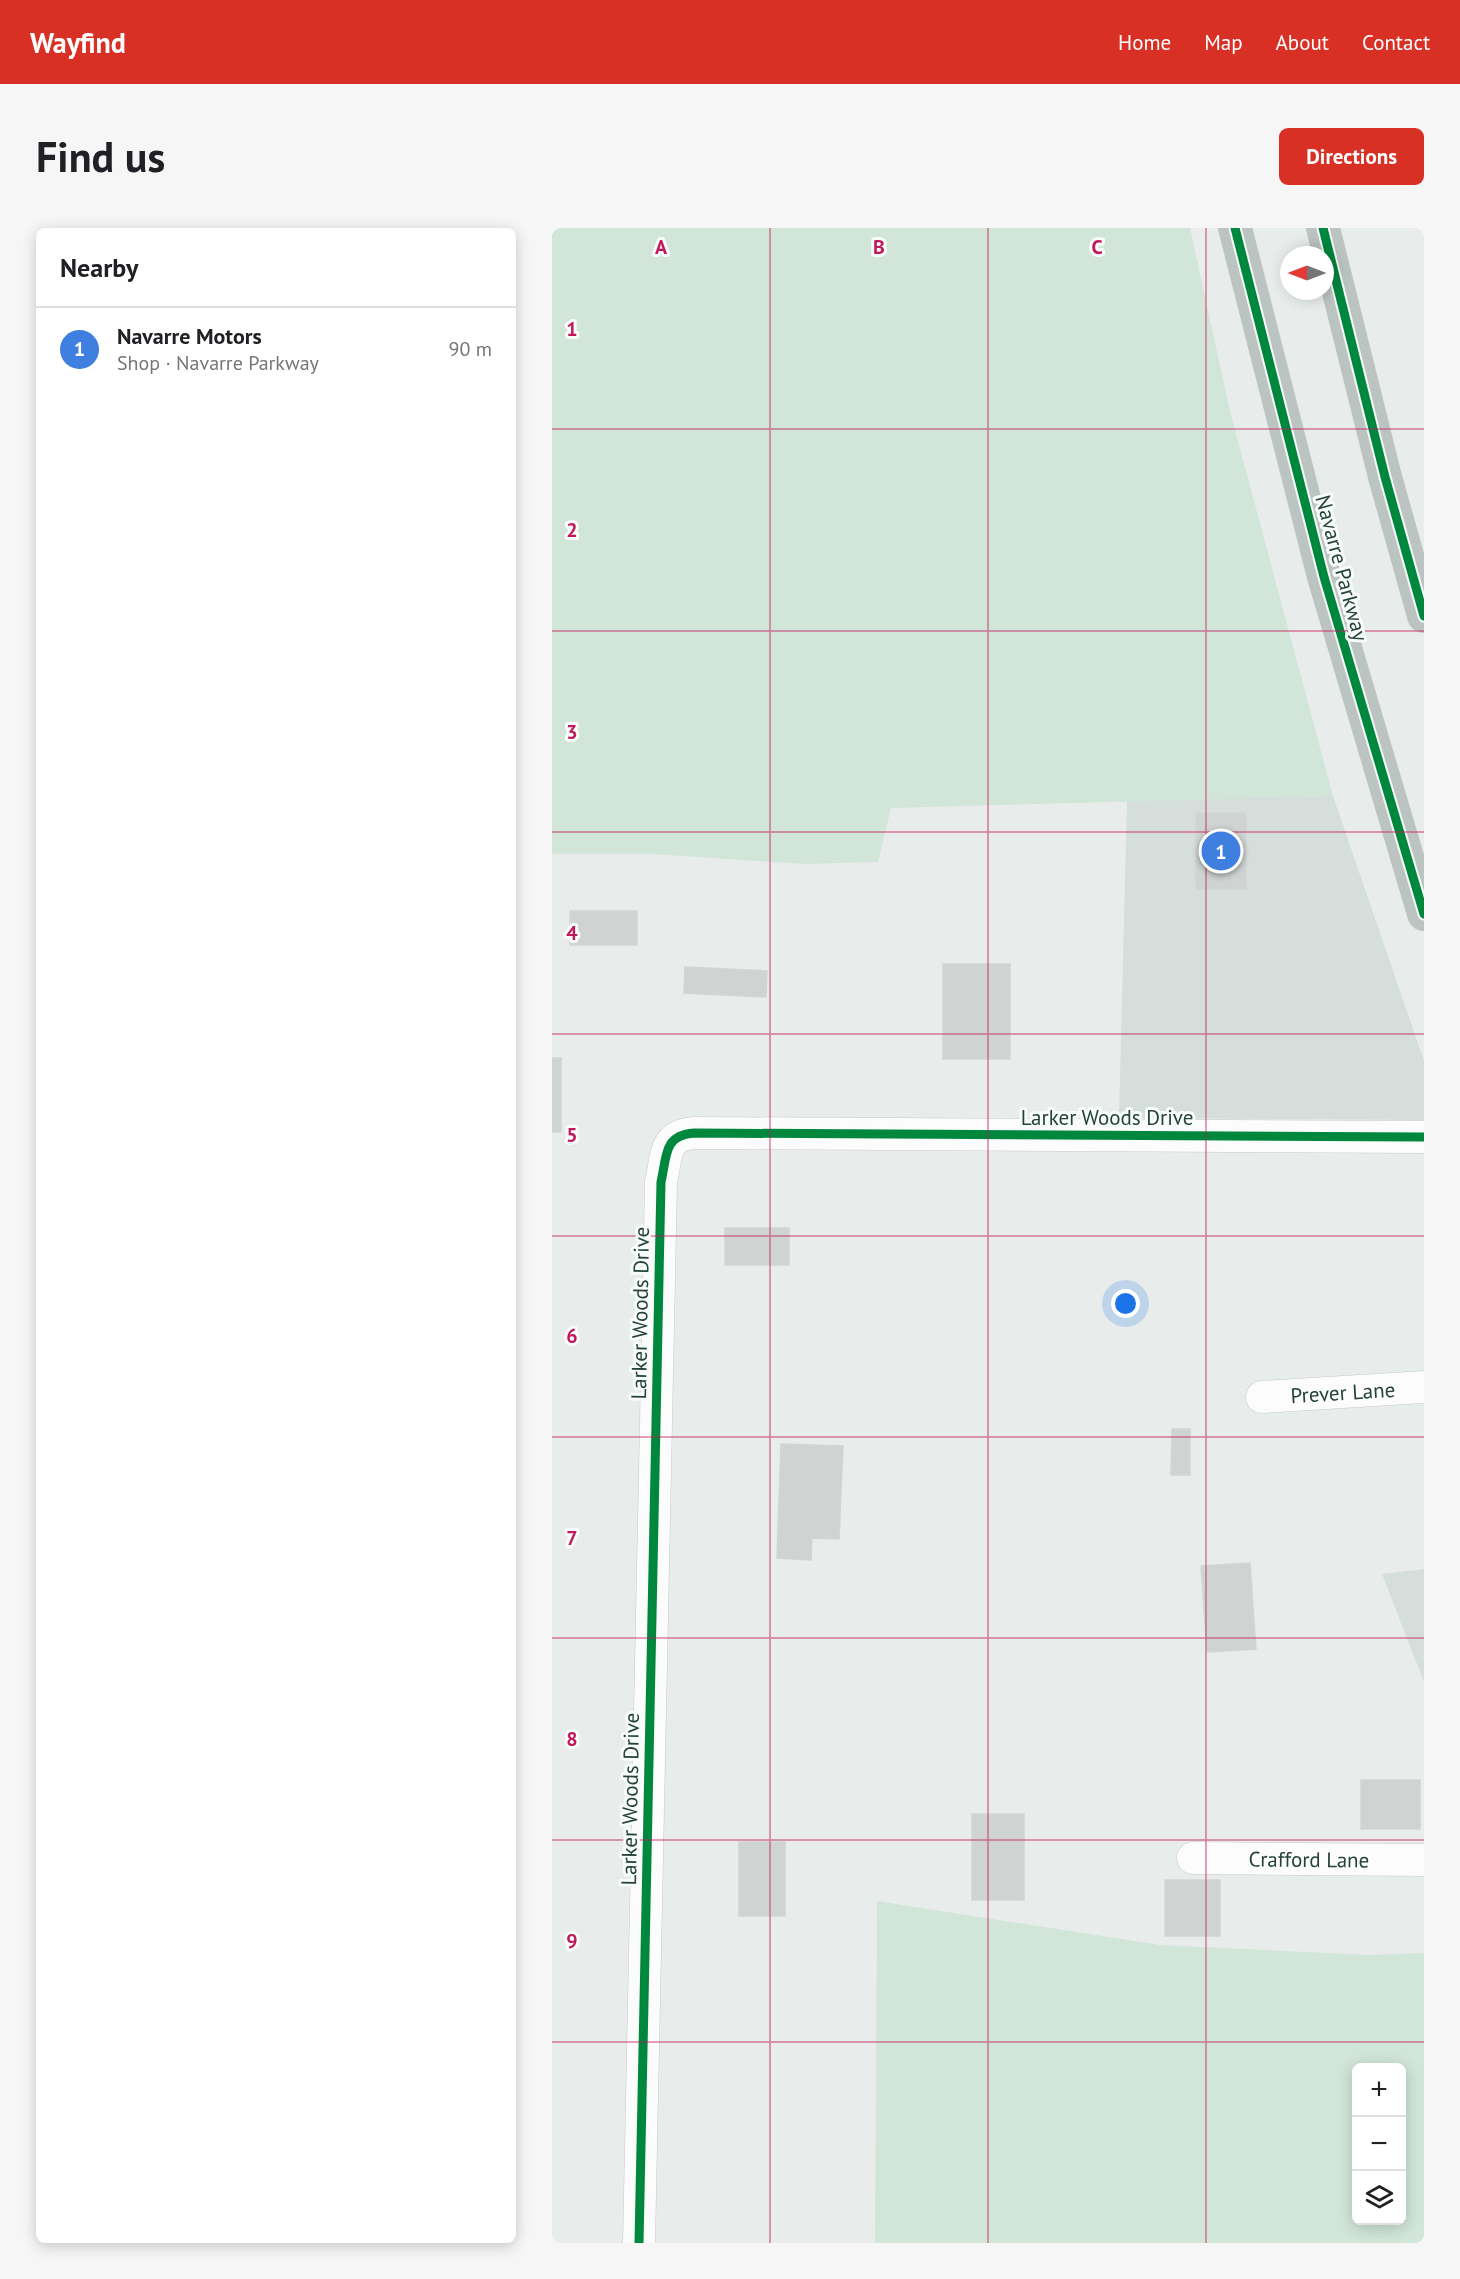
<!DOCTYPE html>
<meta charset="utf-8">
<style>
:root{--surface:#fff;--page:#f6f6f6;--text:#202124;--muted:#757577;--line:#e0e0e0;--accent:#d93025}
body{margin:0;font-family:"PT Sans",sans-serif;background:var(--page);color:var(--text)}
.controls{position:absolute;right:18px;bottom:18px;display:grid;overflow:hidden;border-radius:9px;box-shadow:0 3px 15px #0003}
.controls button{width:54px;height:54px;display:grid;place-items:center;padding:0;border:0;border-bottom:2px solid var(--line);background:var(--surface);color:var(--text);font:30px sans-serif}
.compass{position:absolute;left:728px;top:18px;width:54px;height:54px;border-radius:50%;background:var(--surface);box-shadow:0 3px 15px #0003;rotate:270deg}
.you{position:absolute;left:574px;top:1076px;width:21px;height:21px;margin:-15px;border:4px solid #fff;border-radius:50%;background:#1a73e8;box-shadow:0 0 0 9px #1a73e833}
.badge{display:grid;place-items:center;width:39px;height:39px;border-radius:50%;background:var(--accent);color:#fff;font-size:20px;font-weight:700}
.pin{position:absolute;translate:-50% -50%;border:3px solid #fff;box-shadow:0 2px 6px #0006}
.list{margin:0;padding:0;list-style:none}
h2{display:flex;justify-content:space-between;align-items:center;height:78px;margin:0;padding:0 24px;font-size:26px}
h2 small{font-size:20px;font-weight:400;color:var(--muted)}
.list li{display:grid;grid-template-columns:39px 1fr auto;gap:18px;align-items:center;box-sizing:border-box;height:84px;padding:0 24px;border-top:2px solid var(--line)}
.list b{display:block;font-size:22px;white-space:nowrap}
.list p{margin:0;font-size:20px;white-space:nowrap;color:var(--muted)}
.list em{font-size:20px;font-style:normal;color:var(--muted)}
.icon{flex:none;width:33px;height:33px;fill:none;stroke:currentColor;stroke-width:2;stroke-linecap:round;stroke-linejoin:round}
.map{position:relative;flex:none;width:872px;height:2015px;overflow:hidden;border-radius:9px}
header{display:flex;align-items:center;gap:36px;box-sizing:border-box;height:84px;padding:0 30px;background:var(--accent);color:#fff}
header strong{font-size:28px}
nav{display:flex;gap:33px;margin-inline-start:auto;font-size:21px}
.intro{display:flex;align-items:center;justify-content:space-between;box-sizing:border-box;height:144px;padding:0 36px}
h1{margin:0;font-size:42px}
.button{padding:15px 27px;border-radius:9px;background:var(--accent);color:#fff;font-size:21px;font-weight:700}
main{display:flex;gap:36px;padding:0 36px}
aside{flex:1;background:var(--surface);border-radius:9px;box-shadow:0 3px 15px #0003}
.map>svg:first-child{display:block}
.built{fill:#d6dedb}
.green{fill:#d1e6d8;fill-rule:evenodd}
.building{fill:#cfd4d2;stroke:#d1d6d4;stroke-width:1.5}
.lines{fill:none;stroke-linecap:round;stroke-linejoin:round}
.street-casing{stroke:#c5cac8;stroke-width:33}
.highway-casing{stroke:#c3ccc9;stroke-width:34}
.street{stroke:#fcfcfc;stroke-width:32}
.highway{stroke:#bcc4c2;stroke-width:33}
.cycleway-casing{stroke:#f7fbf9;stroke-width:13}
.cycleway{stroke:#00873e;stroke-width:9}
.grid{fill:none;stroke:#c2185b;stroke-width:1.5;stroke-opacity:0.55}
.labels{text-anchor:middle;dominant-baseline:central;stroke-width:6;stroke-linejoin:round;paint-order:stroke}
.street-label{font-size:21px;fill:#24423a;stroke:#f7fbf9}
.grid-label{font-size:20px;text-anchor:middle;font-weight:bold;fill:#c2185b;stroke:#f7fbf9;stroke-width:6;stroke-linejoin:round;paint-order:stroke}
</style>
<header>
<strong>Wayfind</strong>
<nav><a>Home</a><a>Map</a><a>About</a><a>Contact</a></nav>
</header>
<div class="intro"><h1>Find us</h1><a class="button">Directions</a></div>
<main>
<aside>
<h2>Nearby<small></small></h2>
<ul class="list">
<li><span class="badge" style="background:#3f7fe0">1</span><div><b>Navarre Motors</b><p>Shop · Navarre Parkway</p></div><em>90 m</em></li>
</ul>
</aside>
<div class="map">
<svg width="872" height="2015" viewBox="0 0 872 2015">
<rect width="100%" height="100%" fill="#e8edeb"/>
<g class="built">
<polygon points="781,568 872,833 872,892 567,890 575,572"/>
<polygon points="872,1341 872,1454 830,1346"/>
</g>
<g class="green">
<polygon points="0,0 638,0 678,183 781,568 339,580 326,634 252,636 99,626 0,626"/>
<path d="M325 1673 608 1717 817 1727 872 1725V2015H323ZM804 1840H850V1992H804Z"/>
</g>
<g class="building">
<rect x="644" y="585" width="50" height="76"/>
<rect x="18" y="683" width="67" height="34"/>
<rect x="391" y="736" width="67" height="95"/>
<polygon points="133,739 215,743 214,769 132,765"/>
<rect x="0" y="830" width="9" height="74"/>
<rect x="173" y="1000" width="64" height="37"/>
<polygon points="620,1201 638,1201 638,1247 619,1247"/>
<polygon points="229,1216 291,1218 287,1311 260,1310 259,1332 225,1330"/>
<polygon points="698,1335 704,1421 655,1424 649,1338"/>
<rect x="809" y="1552" width="59" height="49"/>
<rect x="420" y="1586" width="52" height="86"/>
<rect x="187" y="1614" width="46" height="74"/>
<rect x="613" y="1652" width="55" height="56"/>
</g>
<g class="lines">
<defs>
<g id="street">
<path id="s1" d="M710 1169 872 1159"/>
<path id="s2" d="M641 1630 872 1632"/>
<path d="M87 2015 109 954C115 929 111 907 142 905L872 909"/>
</g>
<g id="highway">
<polyline points="683,0 772,349 872,686"/>
<polyline points="771,0 833,249 872,388"/>
</g>
</defs>
<use href="#street" class="street-casing"/>
<use href="#highway" class="highway-casing"/>
<use href="#street" class="street"/>
<use href="#highway" class="highway"/>
<defs>
<g id="cycleway">
<polyline points="683,0 772,349 872,686"/>
<polyline points="771,0 833,249 872,388"/>
<path d="M87 2015 109 954C115 929 111 907 142 905L872 909"/>
</g>
</defs>
<use href="#cycleway" class="cycleway-casing"/>
<use href="#cycleway" class="cycleway"/>
</g>
<path class="grid" d="M218 0V2015M436 0V2015M654 0V2015M0 201H872M0 403H872M0 604H872M0 806H872M0 1008H872M0 1209H872M0 1410H872M0 1612H872M0 1814H872"/>
<g class="labels">
<g class="street-label">
<text transform="translate(790 340) rotate(75)">Navarre Parkway</text>
<text x="555" y="889">Larker Woods Drive</text>
<text transform="translate(88 1085) rotate(-89)">Larker Woods Drive</text>
<text stroke="none"><textPath href="#s1" startOffset="81">Prever Lane</textPath></text>
<text transform="translate(78 1571) rotate(-89)">Larker Woods Drive</text>
<text stroke="none"><textPath href="#s2" startOffset="116">Crafford Lane</textPath></text>
</g>
</g>
<g class="grid-label">
<text x="109" y="26">A</text>
<text x="327" y="26">B</text>
<text x="545" y="26">C</text>
<text x="20" y="108">1</text>
<text x="20" y="309">2</text>
<text x="20" y="511">3</text>
<text x="20" y="712">4</text>
<text x="20" y="914">5</text>
<text x="20" y="1115">6</text>
<text x="20" y="1317">7</text>
<text x="20" y="1518">8</text>
<text x="20" y="1720">9</text>
</g>
</svg>
<div class="controls">
<button>+</button>
<button>−</button>
<button><svg class="icon" aria-label="layers" viewBox="0 0 24 24"><path d="M12 4l9 5-9 5-9-5zM3 14l9 5 9-5"/></svg></button>
</div>
<svg class="compass" viewBox="-18 -18 36 36"><path d="M0-13l5 13h-10z" fill="#e53935"/><path d="M0 13l5-13h-10z" fill="#757577"/></svg>
<div class="you"></div>
<div class="pin badge" style="left:669px;top:623px;background:#3f7fe0">1</div>
</div>
</main>
